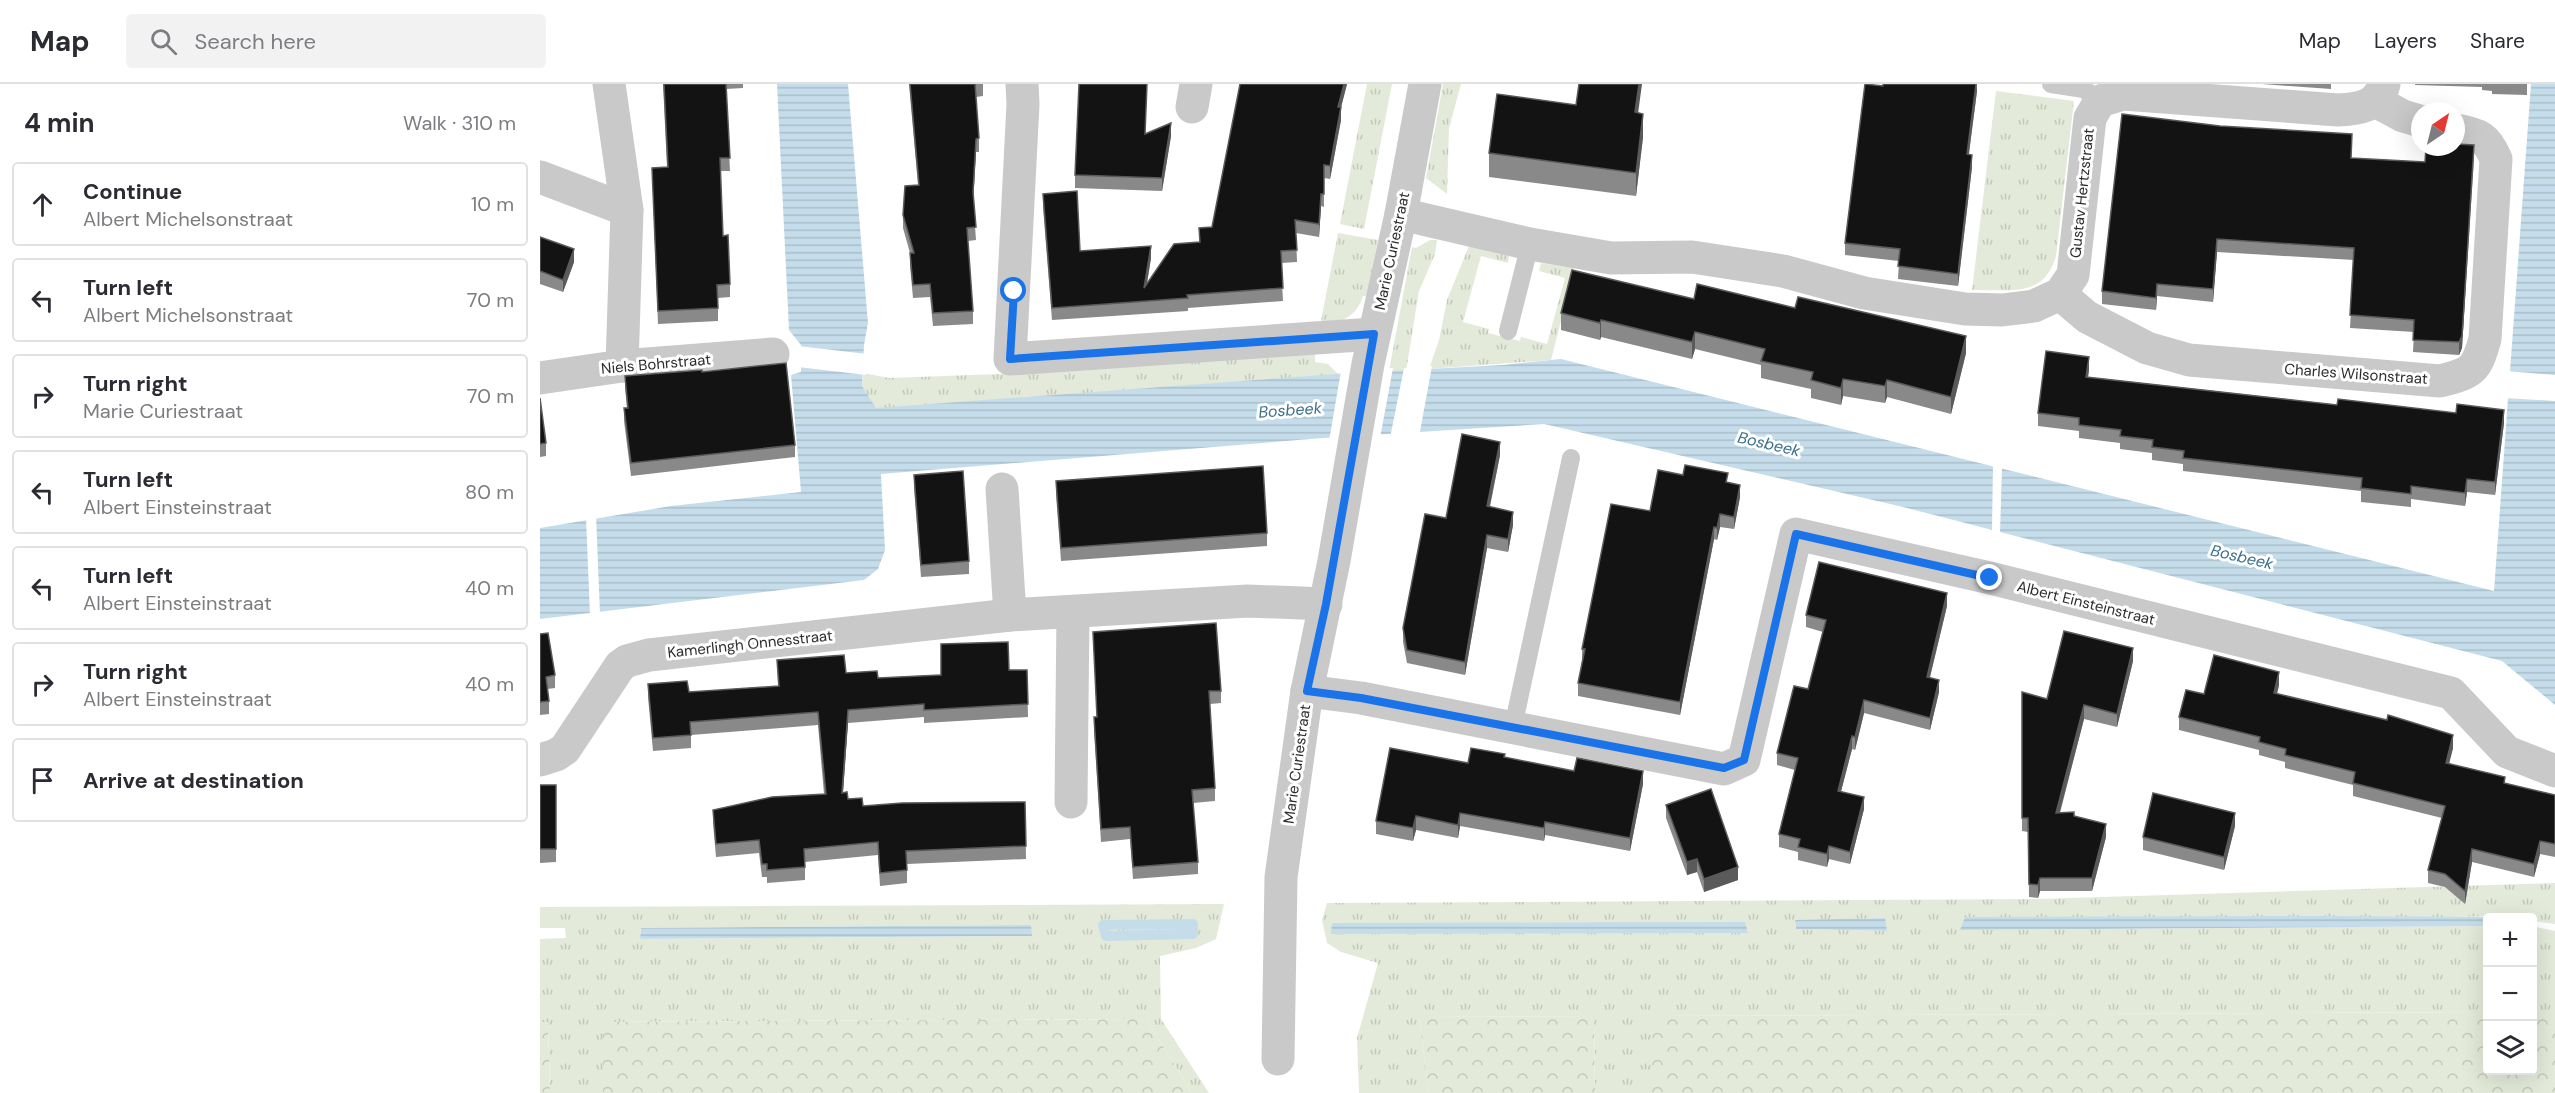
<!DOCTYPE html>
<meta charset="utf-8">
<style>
:root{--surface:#fff;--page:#f2f2f3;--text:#2b2b33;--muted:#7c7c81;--line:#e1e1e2}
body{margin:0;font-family:"DM Sans",sans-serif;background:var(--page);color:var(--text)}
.controls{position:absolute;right:18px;bottom:18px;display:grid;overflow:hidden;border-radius:6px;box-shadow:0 6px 24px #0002}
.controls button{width:54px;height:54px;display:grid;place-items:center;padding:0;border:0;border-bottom:2px solid var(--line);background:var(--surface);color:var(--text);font:30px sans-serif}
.compass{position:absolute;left:1871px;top:18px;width:54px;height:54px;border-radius:50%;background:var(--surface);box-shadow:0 6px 24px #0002;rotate:35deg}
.stop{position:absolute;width:18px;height:18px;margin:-14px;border:4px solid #1a73e8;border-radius:50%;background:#fff}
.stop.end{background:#1a73e8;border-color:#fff;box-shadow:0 2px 6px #0008}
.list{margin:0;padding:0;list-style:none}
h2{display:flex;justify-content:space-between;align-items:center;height:78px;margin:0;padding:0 24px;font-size:26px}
h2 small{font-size:20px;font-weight:400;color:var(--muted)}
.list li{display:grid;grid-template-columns:39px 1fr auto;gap:18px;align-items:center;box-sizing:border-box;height:84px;margin:0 12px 12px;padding:0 12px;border:2px solid var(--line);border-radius:6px}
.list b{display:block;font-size:22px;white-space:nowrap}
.list p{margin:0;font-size:20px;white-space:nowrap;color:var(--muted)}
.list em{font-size:20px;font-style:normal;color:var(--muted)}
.icon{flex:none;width:33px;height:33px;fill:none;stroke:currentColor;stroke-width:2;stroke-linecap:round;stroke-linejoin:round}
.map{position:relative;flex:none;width:2015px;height:1009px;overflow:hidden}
header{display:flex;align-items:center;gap:36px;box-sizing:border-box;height:84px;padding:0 30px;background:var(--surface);border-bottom:2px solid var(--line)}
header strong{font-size:28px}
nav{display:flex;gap:33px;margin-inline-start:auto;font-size:21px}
.search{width:420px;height:54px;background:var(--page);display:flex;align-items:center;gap:15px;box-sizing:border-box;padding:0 21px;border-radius:6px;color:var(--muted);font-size:22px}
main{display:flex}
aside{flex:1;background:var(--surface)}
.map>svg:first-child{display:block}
.grass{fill:url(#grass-tufts);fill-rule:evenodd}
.forest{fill:url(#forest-crowns)}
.water{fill:url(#water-rules)}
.pier{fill:#fff}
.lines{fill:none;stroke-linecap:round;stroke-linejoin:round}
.stream{stroke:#c5ddea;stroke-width:10}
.service{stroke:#c9c9c9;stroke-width:18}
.minor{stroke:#c9c9c9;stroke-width:33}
.wall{fill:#898989}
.shaded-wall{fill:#5a5a5a}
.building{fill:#131313;stroke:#5a5a5a;stroke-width:1.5}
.route{stroke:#1a73e8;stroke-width:8}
.labels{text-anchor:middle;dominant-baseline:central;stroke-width:6;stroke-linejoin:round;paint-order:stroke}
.street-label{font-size:15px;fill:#2c2c2c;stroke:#fff}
.water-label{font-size:16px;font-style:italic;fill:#3c708b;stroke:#fff}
</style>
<header>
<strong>Map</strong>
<div class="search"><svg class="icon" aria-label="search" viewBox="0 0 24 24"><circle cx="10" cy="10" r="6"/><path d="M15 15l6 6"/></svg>Search here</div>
<nav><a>Map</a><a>Layers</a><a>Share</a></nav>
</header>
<main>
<aside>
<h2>4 min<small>Walk · 310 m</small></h2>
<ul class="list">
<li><svg class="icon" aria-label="ahead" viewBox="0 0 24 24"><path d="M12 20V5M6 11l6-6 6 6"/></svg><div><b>Continue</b><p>Albert Michelsonstraat</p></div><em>10 m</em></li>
<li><svg class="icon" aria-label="left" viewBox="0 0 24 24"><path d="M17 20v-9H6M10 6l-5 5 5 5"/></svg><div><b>Turn left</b><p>Albert Michelsonstraat</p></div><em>70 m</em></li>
<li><svg class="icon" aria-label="right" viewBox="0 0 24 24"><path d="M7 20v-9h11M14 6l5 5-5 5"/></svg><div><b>Turn right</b><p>Marie Curiestraat</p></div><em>70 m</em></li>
<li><svg class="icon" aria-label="left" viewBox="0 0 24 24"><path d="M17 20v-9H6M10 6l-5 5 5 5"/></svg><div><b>Turn left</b><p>Albert Einsteinstraat</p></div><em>80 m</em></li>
<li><svg class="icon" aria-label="left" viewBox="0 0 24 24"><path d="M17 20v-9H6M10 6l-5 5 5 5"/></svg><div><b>Turn left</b><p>Albert Einsteinstraat</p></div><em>40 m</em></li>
<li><svg class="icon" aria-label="right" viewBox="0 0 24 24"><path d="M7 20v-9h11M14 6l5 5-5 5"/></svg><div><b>Turn right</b><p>Albert Einsteinstraat</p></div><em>40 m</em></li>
<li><svg class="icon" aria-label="arrive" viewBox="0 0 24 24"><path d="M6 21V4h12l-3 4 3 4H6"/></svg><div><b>Arrive at destination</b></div></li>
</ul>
</aside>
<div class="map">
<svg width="2015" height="1009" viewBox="0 0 2015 1009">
<defs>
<pattern id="grass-tufts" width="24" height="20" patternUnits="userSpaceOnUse" patternTransform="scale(1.5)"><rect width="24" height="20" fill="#e3ead9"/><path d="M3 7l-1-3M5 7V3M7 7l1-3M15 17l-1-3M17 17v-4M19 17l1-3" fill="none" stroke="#c3c9ba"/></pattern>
<pattern id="forest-crowns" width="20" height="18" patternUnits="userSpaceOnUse" patternTransform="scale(1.5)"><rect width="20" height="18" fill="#e3ead9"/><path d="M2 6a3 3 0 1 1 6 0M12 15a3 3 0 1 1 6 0" fill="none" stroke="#c3c9ba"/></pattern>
<pattern id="water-rules" width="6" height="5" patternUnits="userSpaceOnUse" patternTransform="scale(1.5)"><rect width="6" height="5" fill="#c5ddea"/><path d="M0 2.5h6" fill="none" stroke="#a9bec9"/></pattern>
</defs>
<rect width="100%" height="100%" fill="#fff"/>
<g class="grass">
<polygon points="827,0 852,0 824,145 800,140"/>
<polygon points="903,0 921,0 909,44 907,110 886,94"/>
<path d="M1456 7 1534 17 1516 172C1504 215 1468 205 1432 206Z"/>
<path d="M798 149 838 156 827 212H823C816 234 801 238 780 242Z"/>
<polygon points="890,156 897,156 895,170 879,207 866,287 849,287 872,163 876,164"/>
<polygon points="929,162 969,172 968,179 941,172 923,238 949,245 948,249 980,257 981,253 1007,260 1025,194 999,187 1001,179 1033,184 1034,186 1011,276 889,285 899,256 907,216"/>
<polygon points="775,269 775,278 788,280 798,290 336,325 322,302 323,289 349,294 459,290"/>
<path d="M2015 799V840L1993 837 1992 834 1952 832 1420 846 1947 842V928L1111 932V1009H1055L1054 932 879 933 889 1009H819L817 954 838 879 801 868 787 859 782 836 787 819 1498 815ZM1344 834 1347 847 1256 845 1255 837Z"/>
<path d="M684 820 676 855 656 864 620 872 621 935 669 1009H652L606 935 63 938V1009H10L8 939 0 938V855L26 854 25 844H0V823ZM491 841V852L100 855 101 844Z"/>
<polygon points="1992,842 2015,847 2015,928 1993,928"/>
</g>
<g class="forest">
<polygon points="1947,928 1948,986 1992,986 1993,928 2015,928 2015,1009 1111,1009 1111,932"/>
<polygon points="1054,932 1055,1009 889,1009 879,933"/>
<polygon points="606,935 652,1009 63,1009 63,938"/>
<polygon points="0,938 8,938 10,1009 0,1009"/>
</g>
<g class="water">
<polygon points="237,0 308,0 328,239 324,261 322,302 336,324 795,290 963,281 1021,275 1954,507 1991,0 2015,0 2015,621 1962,577 1363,423 1004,340 783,354 341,390 345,466 338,485 324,496 0,535 0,444 131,422 261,408 251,291 261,288 261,261 249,246"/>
<polygon points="1784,832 1964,833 1948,834 1947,842 1420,846 1425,833"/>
<polygon points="1345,834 1347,847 1256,845 1255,836"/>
<polygon points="1205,838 1208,849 791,850 792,839"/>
<polygon points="491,841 492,852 100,855 101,844"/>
</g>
<g class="pier">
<polygon points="258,262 327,270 326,291 258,283"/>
<polygon points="892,282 879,353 850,354 864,284"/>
<polygon points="853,284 840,354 789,357 801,287"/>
<polygon points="1967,287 2015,291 2015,317 1965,314"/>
<polygon points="1453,379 1462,382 1460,450 1452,448"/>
<polygon points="56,431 60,530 50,531 46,433"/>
</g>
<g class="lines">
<polygon class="stream" points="653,840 653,850 566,852 563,841"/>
<g class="service">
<polyline points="1511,0 1544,5 1560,17"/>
<polyline points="968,247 990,160"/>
<polyline points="973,643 1031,374"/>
</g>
<g class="minor">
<polyline points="69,0 87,126 82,282"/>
<polyline points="482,0 483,20 470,275 834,250"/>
<polyline points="1835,17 1863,32 1880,37"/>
<polyline points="652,23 656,0"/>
<polyline points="0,93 87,126"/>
<path d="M861 130 990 160 1071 174 1152 173 1243 187 1324 209 1425 225 1462 226 1494 222 1520 210 1533 191 1550 34 1560 17 1583 10 1798 26C1818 25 1838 23 1844 0"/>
<path d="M1520 210 1547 233 1607 264 1649 276 1900 297C1932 289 1936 287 1945 255L1956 75C1946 52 1940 51 1916 46"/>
<polyline points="0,294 82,282 233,270"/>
<polyline points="462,405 470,531"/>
<polyline points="767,607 821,614 1184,685 1204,676 1256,450 1450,494 1911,609 1967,668 2015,687"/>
<polyline points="0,676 16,671 25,665 80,582 87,577 109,571 470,531 708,517 786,520"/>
<polyline points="531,718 533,528"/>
<polyline points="738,975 741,793 767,607 794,477 828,280 861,130 885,0"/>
</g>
</g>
<g class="wall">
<polygon points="123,0 203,0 203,4 186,5 190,87 180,87 183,152 190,200 190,213 178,214 178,237 118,240 112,84 127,83"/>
<polygon points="369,0 443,0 443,12 436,13 439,54 439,68 436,68 433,114 436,156 428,157 433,227 433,240 393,242 390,213 373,214 370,182 370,169 363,144 363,131 378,101"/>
<polygon points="700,0 807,0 801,23 801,36 790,95 784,94 784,123 781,122 779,153 756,149 757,178 741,179 743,217 648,224 648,227 512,236 503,123 503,110 540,167 611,174 607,200 659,158 659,144 672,143"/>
<polygon points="1437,0 1437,7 1429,70 1432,83 1418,202 1358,195 1359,177 1305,171 1305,159 1343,2"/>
<polygon points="1722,0 1791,0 1791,5"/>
<polygon points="1875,0 1987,0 1987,11 1952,10 1952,7 1942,6 1942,3 1875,1"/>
<polygon points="1036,21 1098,29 1103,53 1096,112 949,93 949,69"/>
<polygon points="605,50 631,52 622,107 535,104 535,91"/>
<polygon points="1812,63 1811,74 1885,78 1934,74 1922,264 1919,271 1873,268 1874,248 1810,244 1814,176 1677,168 1673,218 1617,212 1616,226 1562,220 1562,207"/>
<polygon points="0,153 34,178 23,208 0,200"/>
<polygon points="1154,215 1426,269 1411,330 1347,313 1345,319 1303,312 1301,321 1271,314 1271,305 1221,294 1221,281 1155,265 1152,275 1061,253 1060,256 1021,246 1021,229"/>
<polygon points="1549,286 1548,293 1964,339 1955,411 1927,408 1925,422 1871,415 1871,423 1821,418 1821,407 1643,387 1643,380 1612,376 1612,369 1580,365 1580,359 1539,354 1539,347 1498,342 1498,329"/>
<polygon points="162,288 255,361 255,373 91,392 84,337 84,324 87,324 85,304 85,292"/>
<polygon points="0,314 6,359 6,372 0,373"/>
<polygon points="960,371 950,423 973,441 968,468 947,464 925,591 867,579 863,558 863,544 906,434"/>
<polygon points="374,391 429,477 429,490 381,493 374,404"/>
<polygon points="1143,391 1188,398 1200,413 1194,445 1180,443 1177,456 1174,455 1140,631 1038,612 1038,599 1042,577 1042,565 1110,427"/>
<polygon points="516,397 727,449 727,462 521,477 516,410"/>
<polygon points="1407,522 1390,593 1399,608 1390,646 1324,629 1315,666 1312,665 1301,707 1324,725 1310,780 1289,775 1287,783 1258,776 1258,768 1239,763 1239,750 1255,686 1237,681 1237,669 1268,605 1283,548 1266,543 1266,531"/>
<polygon points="553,548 681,607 681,619 670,620 675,704 675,717 653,719 658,778 658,790 593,795 590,755 561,758 554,646 554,633 557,633"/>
<polygon points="0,550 15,591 15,604 7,605 9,617 9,630 0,631"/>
<polygon points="237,576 306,589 338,594 487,586 488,633 384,639 384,633 308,639 303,709 308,715 323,722 485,718 486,775 367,780 367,799 340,802 338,771 265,778 265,796 227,799 227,793 222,793 219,769 176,773 173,739 173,726 284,710 278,641 151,651 151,664 113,667 108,613 108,600 149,608 238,602"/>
<polygon points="1593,577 1577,643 1544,635 1520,729 1534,732 1566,753 1552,807 1500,807 1498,814 1489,813 1488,748 1482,747 1482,608 1507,615"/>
<polygon points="1739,601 1737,610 1913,664 1909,679 1965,699 2015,711 2015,773 2000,770 1994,793 1932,778 1925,820 1905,803 1888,799 1888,786 1902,734 1813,712 1813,701 1745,684 1745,678 1719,671 1719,666 1639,646 1639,633 1664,610"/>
<polygon points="965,674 1103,700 1090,767 1005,751 1004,757 920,742 918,754 876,746 873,757 836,750 836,737 928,679"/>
<polygon points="0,701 16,701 16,778 0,779"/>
<polygon points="1126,721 1198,796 1164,808 1157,788 1147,791 1126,734"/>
<polygon points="1695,742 1684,786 1603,766 1603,753"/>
</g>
<g class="shaded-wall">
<polygon points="804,0 807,0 798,35 798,23"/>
<polygon points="1099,0 1102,0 1095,52 1095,28"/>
<polygon points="1436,0 1437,7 1427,83 1427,70"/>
<polygon points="801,23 801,36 790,95 790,82"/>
<polygon points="1103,30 1103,53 1096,112 1096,89"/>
<polygon points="631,39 631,52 622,107 622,94"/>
<polygon points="436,55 436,68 433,121 433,108"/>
<polygon points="1934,61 1922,264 1919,271 1919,258"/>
<polygon points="1432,71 1432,83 1418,202 1418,190"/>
<polygon points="781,110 781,122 779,153 779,140"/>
<polygon points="1677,155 1677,168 1673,218 1673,205"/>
<polygon points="611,162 611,174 604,216 604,204"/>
<polygon points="34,165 34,178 23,208 23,196"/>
<polygon points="1617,200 1617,212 1616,226 1616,214"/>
<polygon points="1061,236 1061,253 1060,256 1060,239"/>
<polygon points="1155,248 1155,265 1152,275 1152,258"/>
<polygon points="1426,252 1426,269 1411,330 1411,313"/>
<polygon points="1549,273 1549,286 1546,306 1546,293"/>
<polygon points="1303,295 1303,312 1301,321 1301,304"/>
<polygon points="1347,296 1347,313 1345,319 1345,302"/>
<polygon points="1964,326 1964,339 1955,411 1955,398"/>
<polygon points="960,358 960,371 947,435 947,422"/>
<polygon points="1927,395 1927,408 1925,422 1925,409"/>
<polygon points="1200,401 1200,413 1194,445 1194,433"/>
<polygon points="973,428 973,441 968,468 968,455"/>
<polygon points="1180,430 1180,443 1177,456 1177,444"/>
<polygon points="1174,443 1174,455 1140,631 1140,618"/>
<polygon points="947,451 947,464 925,591 925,578"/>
<polygon points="1407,509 1407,522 1387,605 1387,593"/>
<polygon points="1593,564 1593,577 1577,643 1577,630"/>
<polygon points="1739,588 1739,601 1734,622 1734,609"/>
<polygon points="1399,596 1399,608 1390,646 1390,634"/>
<polygon points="1324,616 1324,629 1315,666 1315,653"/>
<polygon points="1544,621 1544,635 1516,742 1516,729"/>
<polygon points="308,626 308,639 302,722 302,709"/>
<polygon points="1913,651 1913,664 1906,692 1906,679"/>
<polygon points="1312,652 1312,665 1298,719 1298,707"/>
<polygon points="1103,687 1103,700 1090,767 1090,754"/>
<polygon points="1324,713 1324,725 1310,780 1310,768"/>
<polygon points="920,729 920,742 918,754 918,741"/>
<polygon points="1695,729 1695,742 1684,786 1684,773"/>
<polygon points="876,732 876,746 873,757 873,744"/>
<polygon points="1005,738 1005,751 1004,757 1004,744"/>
<polygon points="1566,740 1566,753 1552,807 1552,794"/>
<polygon points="2000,757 2000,770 1994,793 1994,780"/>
<polygon points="1289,762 1289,775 1287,783 1287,770"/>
<polygon points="1932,765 1932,778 1925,820 1925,807"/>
<polygon points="1157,775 1157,788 1147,791 1147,778"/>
<polygon points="1198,783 1198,796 1164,808 1164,795"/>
<polygon points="1500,794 1500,807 1498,814 1498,801"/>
</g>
<g class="building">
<polygon points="124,0 186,0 190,74 180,74 183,152 188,151 190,200 177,201 178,224 118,227 112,84 128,83"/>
<polygon points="370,0 435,0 439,54 436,55 433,108 436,143 427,144 433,227 393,229 390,200 373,201 370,169 374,169 363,131 365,102 379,101"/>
<polygon points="539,0 607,0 605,50 631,39 622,94 535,91"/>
<polygon points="700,0 804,0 798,23 801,23 790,82 784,81 784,110 781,110 779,140 755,136 757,166 741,167 743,204 647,211 648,214 512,224 503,110 537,107 540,167 611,162 604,204 634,160 660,158 659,144 672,143"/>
<polygon points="1039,0 1099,0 1095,28 1103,30 1096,89 949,69 957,10 1036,21"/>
<polygon points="1325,0 1343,2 1343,0 1436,0 1427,70 1432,71 1418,190 1358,182 1360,165 1305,159"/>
<polygon points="1582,30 1680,42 1812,50 1811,74 1885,78 1886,63 1916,63 1916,60 1934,61 1922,252 1919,258 1873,256 1874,236 1810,231 1814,164 1677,155 1673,205 1617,200 1616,214 1562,207"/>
<polygon points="0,153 34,165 23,196 0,187"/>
<polygon points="1032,186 1154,215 1157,200 1255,224 1258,213 1426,252 1411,313 1347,296 1345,302 1303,295 1301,304 1271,296 1273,288 1221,277 1225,265 1155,248 1152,258 1061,236 1060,239 1021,229"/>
<polygon points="1506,267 1549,273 1546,293 1797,321 1798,315 1916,329 1917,320 1964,326 1955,398 1927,395 1925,409 1871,402 1871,410 1821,404 1822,394 1643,374 1644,367 1612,363 1613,356 1580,352 1581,346 1539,341 1539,334 1498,329"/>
<polygon points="246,279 255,361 91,379 84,324 88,324 85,292 162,286 162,288"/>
<polygon points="0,314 6,359 0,360"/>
<polygon points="922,350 960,358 947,422 973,428 968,455 947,451 925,578 867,566 863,544 885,430 906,434"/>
<polygon points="1145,381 1188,389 1186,398 1200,401 1194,433 1180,430 1177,444 1174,443 1140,618 1038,599 1045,565 1042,565 1071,420 1110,427 1118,386 1143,391"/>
<polygon points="723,382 727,449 521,464 516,397"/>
<polygon points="423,387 429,477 381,481 374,391"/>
<polygon points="1279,478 1407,509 1387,593 1399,596 1390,634 1324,616 1315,653 1312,652 1298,707 1324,713 1310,768 1289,762 1287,770 1258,763 1260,755 1239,750 1258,674 1237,669 1254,602 1268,605 1286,536 1266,531"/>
<polygon points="676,539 681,607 669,607 675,704 652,706 658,778 593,783 590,743 561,745 554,633 557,633 553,548"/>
<polygon points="1524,547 1593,564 1577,630 1544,621 1516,729 1534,728 1534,732 1566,740 1552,794 1500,794 1498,801 1489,800 1488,734 1482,734 1482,608 1507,615"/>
<polygon points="8,549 15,591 6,593 9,617 0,618 0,550"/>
<polygon points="468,558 469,586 487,586 488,620 384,626 384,620 308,626 302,709 307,708 308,715 322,714 323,722 362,719 485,718 486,762 366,767 367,786 340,789 338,758 264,765 265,783 227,786 227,780 222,780 219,756 176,760 173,726 232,713 286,710 278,628 150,638 151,651 113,654 108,600 147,597 149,608 239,602 237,576 304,571 306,589 337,587 338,594 401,591 401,560"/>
<polygon points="1674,571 1739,588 1734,609 1847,636 1848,631 1913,651 1906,679 1965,693 1964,699 2015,711 2015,760 2000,757 1994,780 1932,765 1925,807 1905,790 1888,786 1905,722 1813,699 1815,688 1745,671 1746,665 1719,658 1720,653 1639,633 1646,606 1664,610"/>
<polygon points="850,664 928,679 931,664 965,670 964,673 1034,687 1037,674 1103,687 1090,754 1005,738 1004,744 920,729 918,741 876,732 873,744 836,737"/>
<rect x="0" y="701" width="16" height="64"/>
<polygon points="1171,705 1198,783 1164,795 1157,775 1147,778 1126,721"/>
<polygon points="1613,709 1695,729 1684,773 1603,753"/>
</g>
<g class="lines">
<polyline class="route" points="474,207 470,275 834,250 786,520 767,607 821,614 1184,684 1204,676 1256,450 1450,494"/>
</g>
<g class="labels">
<g class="street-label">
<text transform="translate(1542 109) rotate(-84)">Gustav Hertzstraat</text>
<text transform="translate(852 167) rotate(-78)">Marie Curiestraat</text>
<text transform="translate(116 280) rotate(-5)">Niels Bohrstraat</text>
<text transform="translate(1816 290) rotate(4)">Charles Wilsonstraat</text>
<text transform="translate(1546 519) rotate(14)">Albert Einsteinstraat</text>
<text transform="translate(210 560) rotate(-6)">Kamerlingh Onnesstraat</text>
<text transform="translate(757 680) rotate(-82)">Marie Curiestraat</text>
</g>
<g class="water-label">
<text transform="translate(750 326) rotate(-4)">Bosbeek</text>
<text transform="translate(1229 360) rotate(13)">Bosbeek</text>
<text transform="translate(1702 473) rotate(13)">Bosbeek</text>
</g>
</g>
</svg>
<div class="controls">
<button>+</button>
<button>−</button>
<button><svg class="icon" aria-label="layers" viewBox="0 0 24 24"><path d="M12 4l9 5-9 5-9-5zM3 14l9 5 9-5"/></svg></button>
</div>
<svg class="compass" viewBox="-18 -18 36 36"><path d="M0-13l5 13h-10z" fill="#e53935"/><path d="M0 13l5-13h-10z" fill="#7c7c81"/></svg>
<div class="stop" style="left:474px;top:207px"></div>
<div class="stop end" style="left:1450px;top:494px"></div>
</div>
</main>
